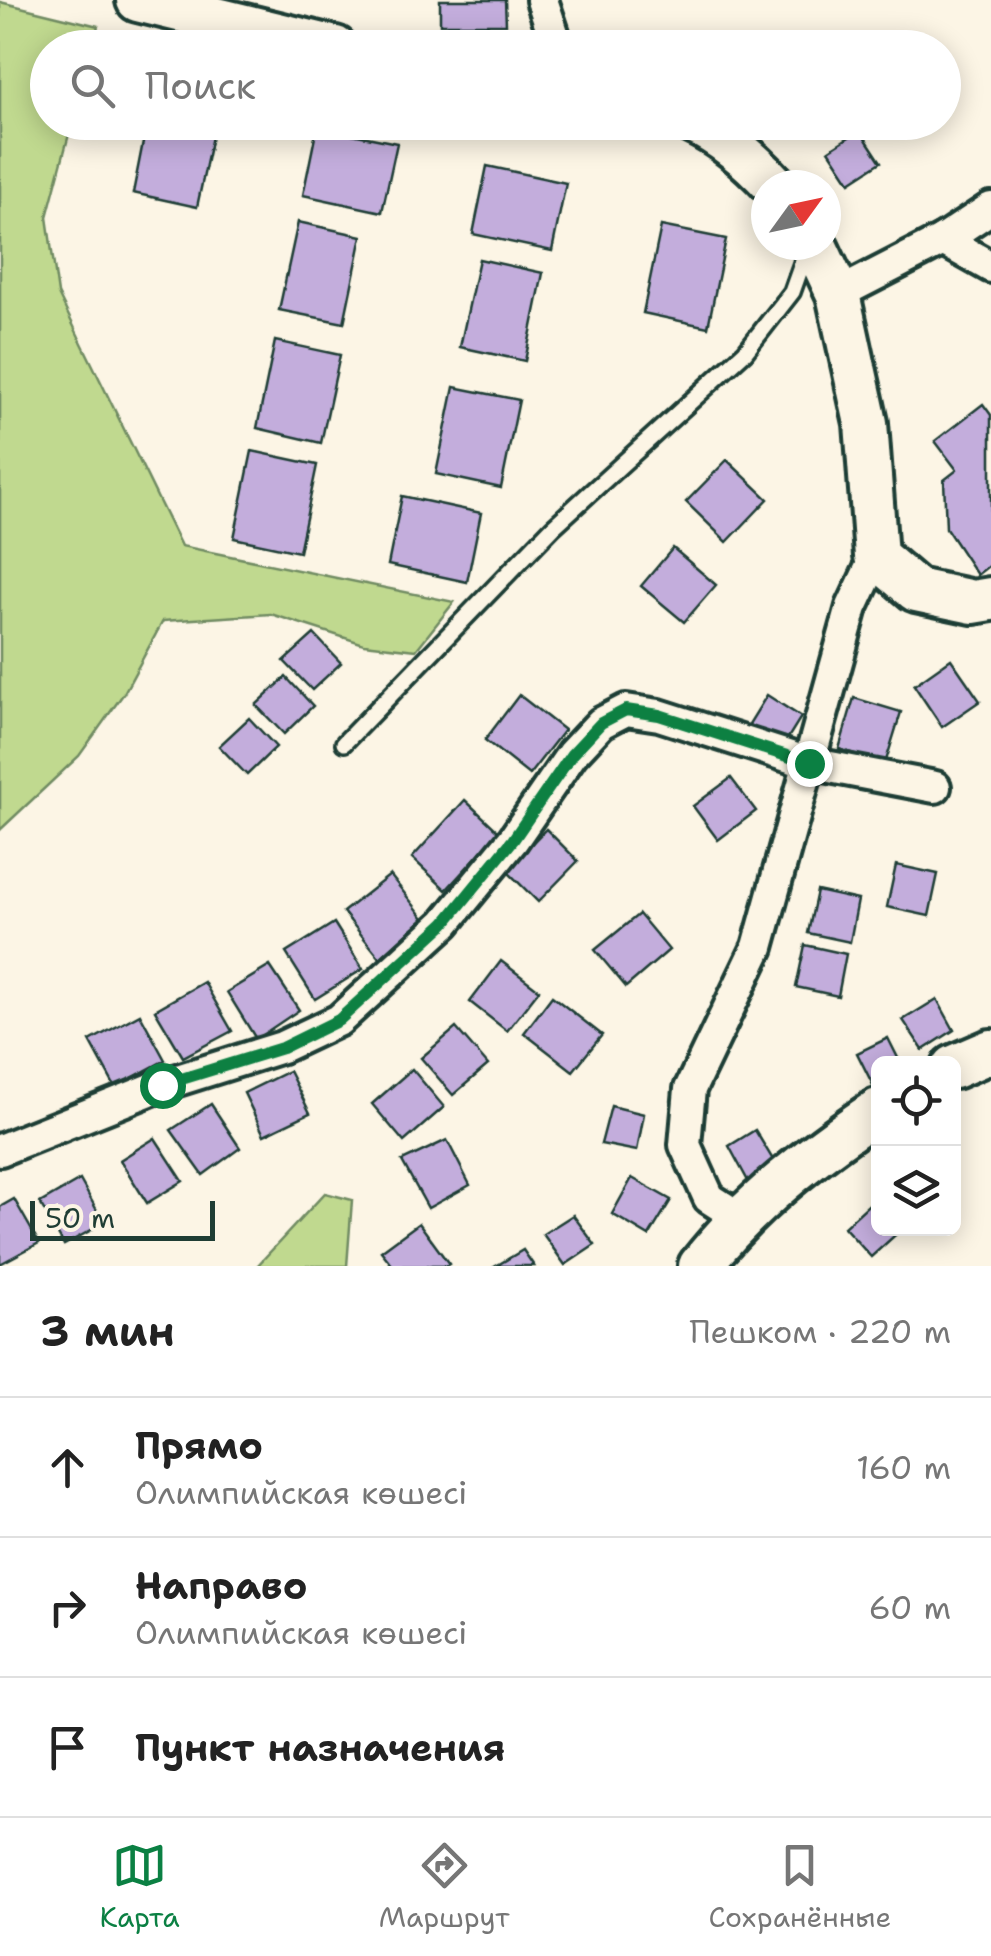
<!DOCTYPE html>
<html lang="ru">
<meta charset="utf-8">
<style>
:root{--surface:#fff;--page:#f6f6f6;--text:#222;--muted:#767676;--line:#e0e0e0;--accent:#0b8043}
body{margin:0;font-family:"Shantell Sans",sans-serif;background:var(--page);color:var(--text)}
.controls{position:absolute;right:30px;bottom:30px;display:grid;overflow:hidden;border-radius:15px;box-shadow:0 5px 25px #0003}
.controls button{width:90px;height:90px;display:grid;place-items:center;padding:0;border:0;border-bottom:2px solid var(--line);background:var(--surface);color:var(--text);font:50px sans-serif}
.compass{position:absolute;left:751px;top:170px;width:90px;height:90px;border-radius:50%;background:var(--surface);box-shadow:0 5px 25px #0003;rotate:57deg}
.scale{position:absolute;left:30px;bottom:25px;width:185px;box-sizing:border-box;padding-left:10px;border:5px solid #1f3d34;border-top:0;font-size:28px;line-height:35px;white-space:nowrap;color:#1f3d34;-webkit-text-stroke:8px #fcf5e5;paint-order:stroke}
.stop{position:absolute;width:30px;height:30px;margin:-22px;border:8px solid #0b8043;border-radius:50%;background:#fff}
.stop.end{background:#0b8043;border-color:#fff;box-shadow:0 2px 10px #0008}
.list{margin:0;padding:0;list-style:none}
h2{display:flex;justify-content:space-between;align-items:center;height:130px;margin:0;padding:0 40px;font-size:42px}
h2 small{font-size:32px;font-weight:400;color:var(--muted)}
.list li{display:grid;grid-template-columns:65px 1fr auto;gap:30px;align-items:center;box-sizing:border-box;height:140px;padding:0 40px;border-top:2px solid var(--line)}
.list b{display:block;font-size:38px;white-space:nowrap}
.list p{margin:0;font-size:32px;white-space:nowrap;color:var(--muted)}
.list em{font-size:32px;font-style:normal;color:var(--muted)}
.icon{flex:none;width:55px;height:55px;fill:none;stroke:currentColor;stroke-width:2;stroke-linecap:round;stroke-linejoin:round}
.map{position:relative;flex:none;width:991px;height:1266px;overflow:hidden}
.search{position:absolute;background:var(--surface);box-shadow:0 5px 25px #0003;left:30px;right:30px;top:30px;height:110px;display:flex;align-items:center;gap:25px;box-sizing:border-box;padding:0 35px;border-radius:55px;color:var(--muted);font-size:38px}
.sheet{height:550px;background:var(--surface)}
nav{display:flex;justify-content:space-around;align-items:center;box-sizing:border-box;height:140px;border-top:2px solid var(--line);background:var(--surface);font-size:28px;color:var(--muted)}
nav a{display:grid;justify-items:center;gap:5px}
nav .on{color:var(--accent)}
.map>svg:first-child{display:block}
.green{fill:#c0d98f;stroke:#708b62;stroke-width:2.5}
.building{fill:#c3addc;stroke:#1f3d34;stroke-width:2.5}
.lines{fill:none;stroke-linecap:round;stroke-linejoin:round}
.lane-casing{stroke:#1f3d34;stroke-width:22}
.street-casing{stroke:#1f3d34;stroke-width:38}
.secondary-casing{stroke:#1f3d34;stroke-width:50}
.lane{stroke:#fcf5e5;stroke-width:15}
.street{stroke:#fcf5e5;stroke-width:30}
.secondary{stroke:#fcf5e5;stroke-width:42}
.route{stroke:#0b8043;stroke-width:12}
</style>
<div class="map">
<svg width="991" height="1266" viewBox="0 0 991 1266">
<rect width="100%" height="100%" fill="#fcf5e5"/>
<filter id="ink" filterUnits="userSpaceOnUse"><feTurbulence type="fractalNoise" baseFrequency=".01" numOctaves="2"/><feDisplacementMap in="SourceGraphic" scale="20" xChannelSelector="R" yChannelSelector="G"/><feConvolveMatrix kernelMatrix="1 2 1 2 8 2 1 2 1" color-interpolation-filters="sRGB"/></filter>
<g filter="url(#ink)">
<g class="green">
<polygon points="0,2 98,26 92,47 48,48 48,122 72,123 47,217 58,294 181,546 454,602 416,650 364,644 271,614 163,621 124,693 79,756 0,830"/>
<polygon points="325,1193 352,1200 347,1266 257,1266"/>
</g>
<g class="building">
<polygon points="440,0 505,0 506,24 440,24"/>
<polygon points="147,122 215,122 197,207 133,193"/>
<polygon points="317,127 397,143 382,212 303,195"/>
<polygon points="860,130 881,162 850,182 829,150"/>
<polygon points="487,166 566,183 552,251 473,234"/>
<polygon points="298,222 362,236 344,323 279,310"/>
<polygon points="661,226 726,239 708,327 643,313"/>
<polygon points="479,259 543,273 525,361 460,347"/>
<polygon points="275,341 340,355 321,443 257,428"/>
<polygon points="454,387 519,400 501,488 436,474"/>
<polygon points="983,404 991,415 991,564 977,575 946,528 944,480 957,470 935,441"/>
<polygon points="252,451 317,465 299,552 234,538"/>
<polygon points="727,460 768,499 727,542 686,502"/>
<polygon points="402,496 481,513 467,582 388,565"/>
<polygon points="673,548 716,585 684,622 641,586"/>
<polygon points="314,634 341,663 312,690 284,661"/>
<polygon points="951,659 980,701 942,727 914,685"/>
<polygon points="286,677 313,706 284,734 256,705"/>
<polygon points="519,695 564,730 529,775 485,740"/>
<polygon points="767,695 801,717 783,746 749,724"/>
<polygon points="854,698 901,712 885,764 839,749"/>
<polygon points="249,718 276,747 247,775 219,746"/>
<polygon points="731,778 756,811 718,840 693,806"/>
<polygon points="465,800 499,832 446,890 412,858"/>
<polygon points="546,829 578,861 538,902 506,870"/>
<polygon points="896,865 938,874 929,916 887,907"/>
<polygon points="390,875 424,918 380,958 343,912"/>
<polygon points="817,891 858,900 850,942 808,933"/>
<polygon points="639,914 669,950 626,987 595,950"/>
<polygon points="334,923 363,969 315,999 286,953"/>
<polygon points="805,945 846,954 838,996 796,987"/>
<polygon points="501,961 539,990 507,1031 470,1002"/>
<polygon points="270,966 299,1010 256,1039 227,992"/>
<polygon points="204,982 232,1031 183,1057 155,1010"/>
<polygon points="552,996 602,1035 573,1071 524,1033"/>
<polygon points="937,999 954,1030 923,1050 903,1020"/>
<polygon points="140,1014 165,1060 115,1087 90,1041"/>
<polygon points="456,1028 488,1065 453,1095 421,1058"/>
<polygon points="888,1038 901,1064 878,1064 878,1090 876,1091 857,1053"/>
<polygon points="412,1069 444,1107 404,1142 372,1104"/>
<polygon points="289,1071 310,1113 264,1135 244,1093"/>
<polygon points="211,1104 240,1148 203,1175 171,1130"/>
<polygon points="611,1106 644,1114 637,1151 601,1144"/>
<polygon points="755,1130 775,1163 748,1181 729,1146"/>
<polygon points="155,1138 183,1181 147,1203 120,1160"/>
<polygon points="447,1140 470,1185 428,1208 402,1161"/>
<polygon points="632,1178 671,1200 649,1236 612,1214"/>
<polygon points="80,1180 104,1223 64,1245 40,1203"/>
<polygon points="878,1196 878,1228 903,1228 871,1257 844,1227"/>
<polygon points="14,1199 39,1243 0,1264 0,1207"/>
<polygon points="573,1215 595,1245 565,1265 543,1234"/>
<polygon points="419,1223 449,1264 446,1266 393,1266 381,1251"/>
<polygon points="523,1250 534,1266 496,1266"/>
</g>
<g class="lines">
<defs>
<polyline id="lane" points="344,743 553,527 745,352 792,292 803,261 802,249"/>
<g id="street">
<polyline points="542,0 558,48"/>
<polyline points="943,240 991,267"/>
<polyline points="838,294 943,240 991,208"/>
<polyline points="0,1150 162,1085 282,1047 339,1020 445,923 513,840 572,754 601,723 626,710 659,715 809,763 935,787"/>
<polyline points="740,1218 709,1198 685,1145 690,1089 758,947 852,607 876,556"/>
</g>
<g id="secondary">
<polyline points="138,0 335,48"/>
<path d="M693 122C725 137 751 160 774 185"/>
<polyline points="815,245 838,294 866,423 876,556 916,590 973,602 991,599"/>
<polyline points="954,1067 991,1051"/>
<path d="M700 1266C750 1202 812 1155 878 1110"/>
</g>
</defs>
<use href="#lane" class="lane-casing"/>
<use href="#street" class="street-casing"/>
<use href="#secondary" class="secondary-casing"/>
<use href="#lane" class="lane"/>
<use href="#street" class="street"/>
<use href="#secondary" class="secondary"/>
</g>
</g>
<g class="lines" filter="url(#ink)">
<polyline class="route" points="162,1085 282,1048 339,1020 445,923 513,840 572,754 601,723 626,710 659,715 809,763"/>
</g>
</svg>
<div class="controls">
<button><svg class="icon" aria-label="locate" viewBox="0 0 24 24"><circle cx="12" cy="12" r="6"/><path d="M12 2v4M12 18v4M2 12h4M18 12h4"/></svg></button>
<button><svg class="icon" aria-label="layers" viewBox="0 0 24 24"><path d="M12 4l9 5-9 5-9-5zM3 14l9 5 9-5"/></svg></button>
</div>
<svg class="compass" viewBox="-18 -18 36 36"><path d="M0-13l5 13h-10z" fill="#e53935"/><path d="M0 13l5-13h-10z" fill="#767676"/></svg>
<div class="scale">50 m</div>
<div class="stop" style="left:162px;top:1085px"></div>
<div class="stop end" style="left:809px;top:763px"></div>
<div class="search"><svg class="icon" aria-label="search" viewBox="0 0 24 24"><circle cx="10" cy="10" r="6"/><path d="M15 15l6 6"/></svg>Поиск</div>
</div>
<section class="sheet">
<h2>3 мин<small>Пешком · 220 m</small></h2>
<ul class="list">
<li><svg class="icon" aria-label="ahead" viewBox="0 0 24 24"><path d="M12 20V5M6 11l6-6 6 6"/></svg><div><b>Прямо</b><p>Олимпийская көшесі</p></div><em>160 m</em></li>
<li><svg class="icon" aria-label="right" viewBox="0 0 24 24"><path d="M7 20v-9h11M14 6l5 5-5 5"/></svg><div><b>Направо</b><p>Олимпийская көшесі</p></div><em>60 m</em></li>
<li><svg class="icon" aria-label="arrive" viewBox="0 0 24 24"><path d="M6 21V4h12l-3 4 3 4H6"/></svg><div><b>Пункт назначения</b></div></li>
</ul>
</section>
<nav>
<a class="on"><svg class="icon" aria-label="map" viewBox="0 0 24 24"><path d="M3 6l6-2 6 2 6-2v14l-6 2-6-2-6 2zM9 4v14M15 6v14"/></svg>Карта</a>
<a><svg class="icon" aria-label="directions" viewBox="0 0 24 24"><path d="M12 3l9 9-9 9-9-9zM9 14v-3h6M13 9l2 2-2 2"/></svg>Маршрут</a>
<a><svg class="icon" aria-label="saved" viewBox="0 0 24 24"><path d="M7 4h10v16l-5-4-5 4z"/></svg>Сохранённые</a>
</nav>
